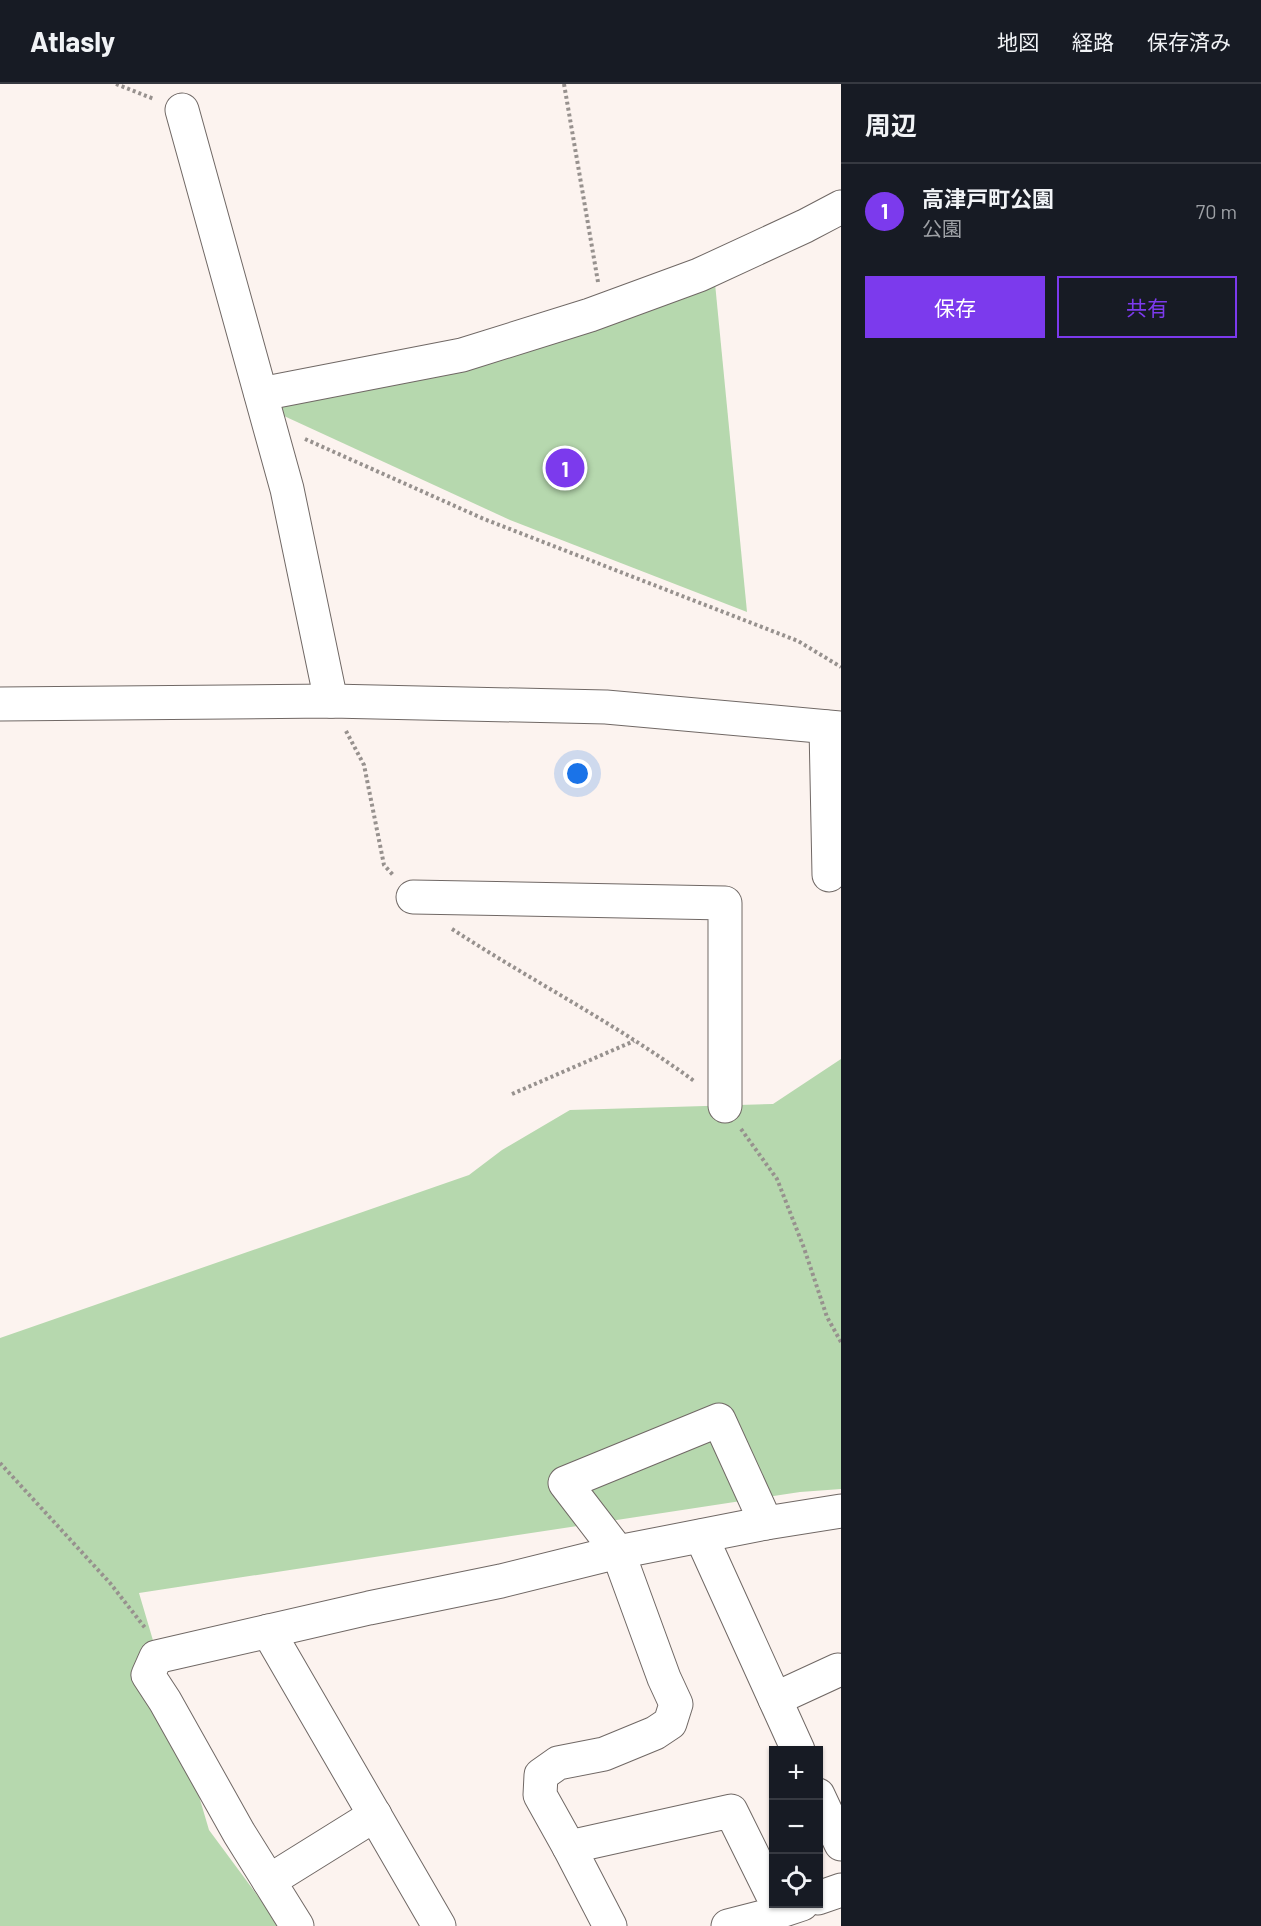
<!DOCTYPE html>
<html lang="ja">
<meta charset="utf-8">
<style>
:root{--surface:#171b24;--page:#20242c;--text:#f1f3f6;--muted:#9ea1a6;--line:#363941;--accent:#7c3aed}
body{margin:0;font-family:Barlow,"Noto Sans JP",sans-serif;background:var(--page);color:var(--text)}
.controls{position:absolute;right:18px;bottom:18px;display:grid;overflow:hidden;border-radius:0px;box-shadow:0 2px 4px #0004}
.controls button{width:54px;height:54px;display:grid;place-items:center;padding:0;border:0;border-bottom:2px solid var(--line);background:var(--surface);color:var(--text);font:30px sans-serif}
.you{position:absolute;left:578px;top:690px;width:21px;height:21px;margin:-15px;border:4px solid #fff;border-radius:50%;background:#1a73e8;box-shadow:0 0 0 9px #1a73e833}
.badge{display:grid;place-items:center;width:39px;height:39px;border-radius:50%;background:var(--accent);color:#fff;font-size:20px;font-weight:700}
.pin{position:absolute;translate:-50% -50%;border:3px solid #fff;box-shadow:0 2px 6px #0006}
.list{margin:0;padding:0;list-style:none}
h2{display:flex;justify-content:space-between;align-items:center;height:78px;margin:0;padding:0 24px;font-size:26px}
h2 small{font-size:20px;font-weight:400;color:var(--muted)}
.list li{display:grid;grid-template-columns:39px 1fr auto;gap:18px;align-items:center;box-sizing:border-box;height:96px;padding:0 24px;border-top:2px solid var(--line)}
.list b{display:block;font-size:22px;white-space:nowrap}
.list p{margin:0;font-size:20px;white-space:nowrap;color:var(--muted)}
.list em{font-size:20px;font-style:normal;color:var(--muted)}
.actions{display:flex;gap:12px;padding:18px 24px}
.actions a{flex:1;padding:14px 0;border:2px solid var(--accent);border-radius:0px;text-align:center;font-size:21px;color:var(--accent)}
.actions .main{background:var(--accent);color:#fff}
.icon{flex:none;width:33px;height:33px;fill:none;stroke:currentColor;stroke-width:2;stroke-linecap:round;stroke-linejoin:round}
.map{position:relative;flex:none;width:841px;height:1842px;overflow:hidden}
header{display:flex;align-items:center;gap:36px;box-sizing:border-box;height:84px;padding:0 30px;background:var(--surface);border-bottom:2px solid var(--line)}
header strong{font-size:28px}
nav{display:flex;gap:33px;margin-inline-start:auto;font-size:21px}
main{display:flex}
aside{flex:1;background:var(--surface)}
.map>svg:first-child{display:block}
.green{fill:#b6d8ae}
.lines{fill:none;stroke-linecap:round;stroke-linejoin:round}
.minor-casing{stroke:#706865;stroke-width:35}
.path{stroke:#97918e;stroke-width:4;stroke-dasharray:3 3;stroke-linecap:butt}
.minor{stroke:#fff;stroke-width:33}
</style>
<header>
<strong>Atlasly</strong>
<nav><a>地図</a><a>経路</a><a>保存済み</a></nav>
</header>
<main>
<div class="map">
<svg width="841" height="1842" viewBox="0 0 841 1842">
<rect width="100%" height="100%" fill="#fcf3ef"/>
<g class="green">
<polygon points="714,189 747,528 510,436 284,332 279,308"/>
<polygon points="841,975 841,1405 800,1408 139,1509 209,1746 280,1842 0,1842 0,1254 469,1091 502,1066 570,1026 773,1020"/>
</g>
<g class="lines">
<defs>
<g id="minor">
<polyline points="182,26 287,405 331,617"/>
<polyline points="261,310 462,271 590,231 699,191 805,142 841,123"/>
<polyline points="0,620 331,617 606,623 841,644"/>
<polyline points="826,643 829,791"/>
<polyline points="413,813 725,819 725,1022"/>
<polyline points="701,1452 798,1666"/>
<polyline points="268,1547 439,1842"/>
<polyline points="775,1615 838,1586"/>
<polyline points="818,1711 841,1760"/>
<polyline points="569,1763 540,1711 541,1691 558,1679 604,1670 655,1649 670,1639 676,1620 664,1594 618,1468 565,1399 719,1336 766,1439"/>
<polyline points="269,1797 375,1731"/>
<polyline points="818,1814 841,1806"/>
<polyline points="297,1842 239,1749 165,1617 148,1591 156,1573 369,1524 501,1497 618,1468 766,1439 841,1427"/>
<polyline points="610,1842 569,1763 731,1727 774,1814"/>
<polyline points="728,1842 763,1833 802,1820"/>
</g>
</defs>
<use href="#minor" class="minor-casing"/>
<g class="path">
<polyline points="116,0 154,15"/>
<polyline points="564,0 598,198"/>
<polyline points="305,355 484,435 798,557 841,583"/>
<polyline points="346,647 364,681 384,781 394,792"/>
<path d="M452 845C532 897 618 941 694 997"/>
<polyline points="512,1010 634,957"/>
<polyline points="741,1045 777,1095 804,1164 827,1233 841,1258"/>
<polyline points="0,1379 110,1499 146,1545"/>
</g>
<use href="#minor" class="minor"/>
</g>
</svg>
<div class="controls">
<button>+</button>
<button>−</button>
<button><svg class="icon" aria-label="locate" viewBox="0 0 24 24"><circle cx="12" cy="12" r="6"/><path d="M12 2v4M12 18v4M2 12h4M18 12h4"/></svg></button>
</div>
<div class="you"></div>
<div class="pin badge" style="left:565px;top:384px">1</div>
</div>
<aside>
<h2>周辺<small></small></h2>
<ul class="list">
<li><span class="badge">1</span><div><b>高津戸町公園</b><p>公園</p></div><em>70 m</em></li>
</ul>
<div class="actions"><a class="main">保存</a><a>共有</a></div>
</aside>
</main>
